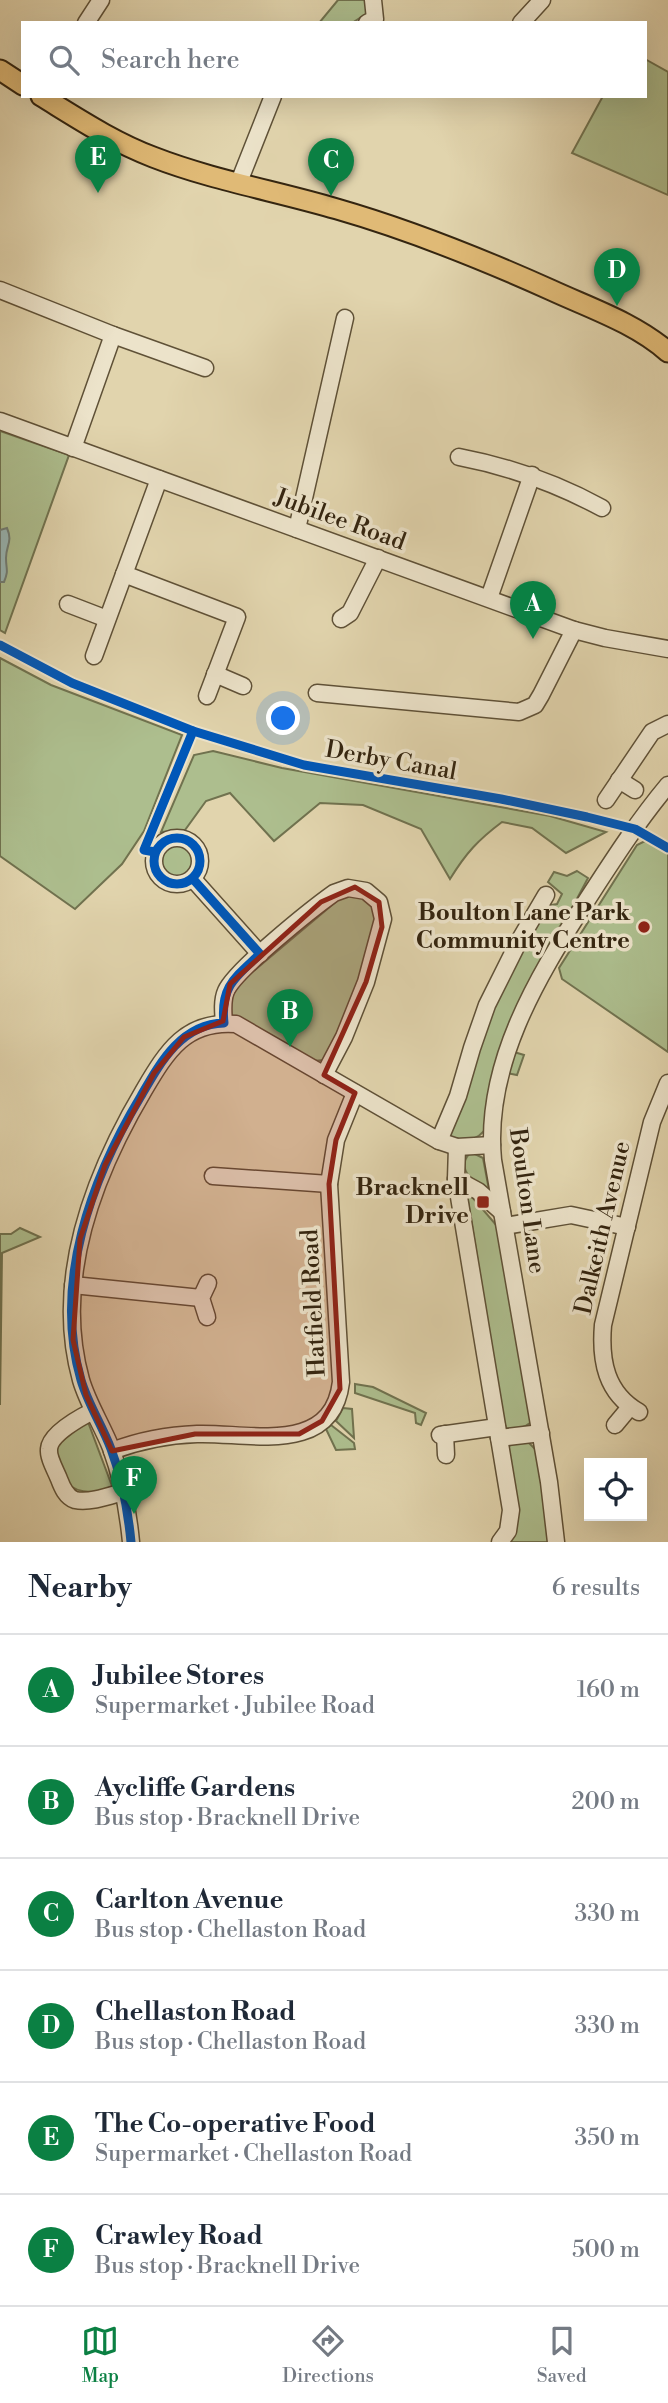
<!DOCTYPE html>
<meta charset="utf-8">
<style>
:root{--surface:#fff;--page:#f2f2f3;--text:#1f2937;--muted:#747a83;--line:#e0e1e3;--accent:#0b8043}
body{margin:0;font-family:"Libre Bodoni",serif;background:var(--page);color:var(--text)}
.controls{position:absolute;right:21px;bottom:21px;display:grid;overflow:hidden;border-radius:0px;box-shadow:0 7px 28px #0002}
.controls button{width:63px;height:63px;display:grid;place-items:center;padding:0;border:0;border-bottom:2px solid var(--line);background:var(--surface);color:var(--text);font:35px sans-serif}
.you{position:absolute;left:284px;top:719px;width:24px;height:24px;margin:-18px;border:5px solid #fff;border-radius:50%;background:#1a73e8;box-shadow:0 0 0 10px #1a73e833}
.badge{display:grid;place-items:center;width:46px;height:46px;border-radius:50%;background:var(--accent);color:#fff;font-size:23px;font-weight:700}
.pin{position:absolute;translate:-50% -58px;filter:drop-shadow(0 2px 4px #0008)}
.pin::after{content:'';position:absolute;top:37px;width:24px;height:21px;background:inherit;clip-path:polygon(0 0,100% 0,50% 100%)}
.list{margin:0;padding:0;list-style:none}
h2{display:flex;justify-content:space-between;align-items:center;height:91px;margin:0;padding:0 28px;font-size:30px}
h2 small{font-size:23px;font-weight:400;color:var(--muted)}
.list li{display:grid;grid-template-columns:46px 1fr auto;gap:21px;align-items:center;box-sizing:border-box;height:112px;padding:0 28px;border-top:2px solid var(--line)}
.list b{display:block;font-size:26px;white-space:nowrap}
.list p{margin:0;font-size:23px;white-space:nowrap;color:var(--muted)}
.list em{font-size:23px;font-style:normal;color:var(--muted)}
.icon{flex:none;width:38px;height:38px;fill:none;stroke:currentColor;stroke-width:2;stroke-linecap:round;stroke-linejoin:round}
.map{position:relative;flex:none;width:668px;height:1542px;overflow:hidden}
.search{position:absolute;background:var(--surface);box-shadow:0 7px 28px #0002;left:21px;right:21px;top:21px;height:77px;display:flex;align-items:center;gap:18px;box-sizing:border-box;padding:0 24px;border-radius:0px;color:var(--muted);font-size:26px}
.sheet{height:763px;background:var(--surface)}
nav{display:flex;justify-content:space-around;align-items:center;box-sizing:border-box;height:98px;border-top:2px solid var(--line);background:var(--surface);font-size:19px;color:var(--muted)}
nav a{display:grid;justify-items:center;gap:4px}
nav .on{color:var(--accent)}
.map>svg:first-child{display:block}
.green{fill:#adbe8e;stroke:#70724f;stroke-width:2}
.water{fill:#98b6b5;stroke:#707c73;stroke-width:2}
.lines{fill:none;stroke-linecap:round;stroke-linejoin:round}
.minor-casing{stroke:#5f5137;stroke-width:19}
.major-casing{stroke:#342510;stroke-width:23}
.minor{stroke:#ece3ca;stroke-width:16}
.major{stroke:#e0ba76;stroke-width:19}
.cycleway-casing{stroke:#ece3ca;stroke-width:13}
.cycleway{stroke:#0057b8;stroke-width:9}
.marked{fill:#8f2418;fill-opacity:0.2;stroke:#8f2418;stroke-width:5;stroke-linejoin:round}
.poi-dot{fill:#8f2418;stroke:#ece3ca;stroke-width:2.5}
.labels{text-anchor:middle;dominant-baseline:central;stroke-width:7;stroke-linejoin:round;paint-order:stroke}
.street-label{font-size:24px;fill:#342510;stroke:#ece3ca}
.poi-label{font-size:24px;font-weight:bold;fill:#342510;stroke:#ece3ca;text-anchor:end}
</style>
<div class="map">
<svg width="668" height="1542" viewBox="0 0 668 1542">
<rect width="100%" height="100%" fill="#e1d4ad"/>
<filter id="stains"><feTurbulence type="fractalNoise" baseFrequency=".00286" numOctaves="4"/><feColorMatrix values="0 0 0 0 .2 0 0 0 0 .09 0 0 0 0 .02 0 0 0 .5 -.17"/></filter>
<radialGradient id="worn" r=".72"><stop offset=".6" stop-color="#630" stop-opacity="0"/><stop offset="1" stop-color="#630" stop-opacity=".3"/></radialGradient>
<g class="green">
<polygon points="338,0 369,0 369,12 352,23 319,23"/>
<polygon points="645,59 668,72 668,195 572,153 603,96 645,96"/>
<polygon points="0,431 69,455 5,633 0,630"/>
<polygon points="0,658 51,685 182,735 144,831 122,864 75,909 0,856"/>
<path d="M213 751 282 768 550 816 606 832 566 853 532 828 502 822C478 840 466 853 450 879L421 829 363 805 320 803 274 841 230 793 206 801 185 830 161 832 194 755Z"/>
<polygon points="645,841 652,841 668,851 668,1052 562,979 559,968 637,845"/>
<circle cx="177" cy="861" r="20"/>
<path d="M577 871 588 878 563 925 486 1128C478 1141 464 1142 451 1137L450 1134 483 1026 546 906 557 904 562 894 548 882 554 872 567 876Z"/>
<polygon points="344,895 360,895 372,905 378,917 354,997 324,1060 313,1061 230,1015 229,995 237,985"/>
<polygon points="514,1052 524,1055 517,1075 507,1073"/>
<path d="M469 1154H475L483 1158 489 1190C476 1184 455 1170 469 1154Z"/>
<path d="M467 1195 473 1198 497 1226 531 1422C525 1428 513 1431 505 1428Z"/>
<polygon points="20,1228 40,1237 2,1253 0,1405 0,1234 11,1234"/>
<polygon points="355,1384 373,1387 426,1413 421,1425 416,1423 415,1413 355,1393"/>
<polygon points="343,1408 352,1409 354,1438 336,1421"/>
<path d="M88 1422 112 1486C105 1490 99 1492 91 1492 61 1491 63 1473 55 1449L58 1440Z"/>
<polygon points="331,1425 354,1443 355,1449 336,1450 326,1429"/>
<polygon points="527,1441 537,1451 550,1542 505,1542 508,1448 512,1443"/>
</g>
<path class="water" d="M7 528C13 542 6 545 6 558 6 570 9 570 4 582H0V530Z"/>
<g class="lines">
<defs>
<g id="minor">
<polyline points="86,23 101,0"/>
<polyline points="367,23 375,19 373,0"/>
<polyline points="521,23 542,0"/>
<polyline points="239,182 273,96"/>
<polyline points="0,290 113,335 205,368"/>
<polyline points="0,421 574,630 605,638 668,649"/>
<polyline points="73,448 113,335"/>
<path d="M459 457C511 467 556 483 602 508"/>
<polyline points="297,529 345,318"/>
<polyline points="124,574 237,617 207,696"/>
<polyline points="489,598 532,475"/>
<polyline points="68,604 107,619"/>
<polyline points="341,619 350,613 378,558"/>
<polyline points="94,656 159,479"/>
<polyline points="215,674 243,686"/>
<polyline points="317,693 519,712 535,705 541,695 574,630"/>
<polyline points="619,780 635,790"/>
<polyline points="606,800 652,732 668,724"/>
<circle cx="177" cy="861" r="23"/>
<polyline points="193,879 260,954"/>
<path d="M224 1023C223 1012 222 1000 226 991 235 970 313 908 334 893L348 888 366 891 379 902 383 919 366 982 344 1037 324 1075"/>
<polyline points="439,1141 458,1096 472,1048 487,1005 519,941 546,895"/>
<polyline points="457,1147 456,1179 511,1510 508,1531 500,1542"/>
<polyline points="213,1176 329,1184"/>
<polyline points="456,1179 478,1191 502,1212"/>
<polyline points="505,1226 571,1215 627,1227"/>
<polyline points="73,1285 201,1298"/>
<polyline points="207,1317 201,1298 208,1283"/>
<path d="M93 1411C81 1417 50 1434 49 1449 48 1458 56 1471 59 1479 62 1487 66 1497 75 1500 90 1503 109 1496 123 1492"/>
<path d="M639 1412C606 1393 600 1361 603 1325L652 1122 668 1083"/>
<polyline points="615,1425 630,1407"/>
<polyline points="445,1434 446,1455"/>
<polyline points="440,1435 497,1427"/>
<polyline points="499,1438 541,1433"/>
<path d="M112 1451C138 1441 169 1435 197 1434 248 1432 332 1457 341 1382L329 1184 336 1140 355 1093"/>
<path d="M131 1542C128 1511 122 1478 111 1448 102 1425 88 1404 81 1380 53 1280 93 1176 144 1090 167 1051 186 1020 236 1024L439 1141 457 1147 492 1145"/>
<path d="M556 1542 549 1482 493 1160C484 1066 536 979 585 903 611 863 637 822 668 785"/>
</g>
<g id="major">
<polyline points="0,70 23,85"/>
<path d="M41 96C77 118 113 142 153 157 212 180 276 191 337 209 410 230 482 259 551 290 590 308 635 323 668 352"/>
</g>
</defs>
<use href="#minor" class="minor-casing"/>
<use href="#major" class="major-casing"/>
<use href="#minor" class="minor"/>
<use href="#major" class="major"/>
<defs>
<g id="cycleway">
<polyline points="0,645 72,683 193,731 304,765 501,799 587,817 635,829 668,848"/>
<circle cx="177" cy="861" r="23"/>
<polyline points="155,852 144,850 193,731"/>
<path d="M131 1542C128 1511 122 1478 111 1449 102 1425 88 1404 81 1380 53 1283 91 1179 141 1096 160 1063 181 1024 224 1023 220 986 236 977 260 954L193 879"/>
</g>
</defs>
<use href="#cycleway" class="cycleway-casing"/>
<use href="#cycleway" class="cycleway"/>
</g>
<path class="marked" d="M355 887 379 902 382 927 366 982 324 1075 355 1093 336 1140 329 1184 340 1389 322 1421 299 1434H195L112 1451 86 1395 73 1340 80 1239 105 1165 154 1073 184 1037 223 1021 230 984 321 902Z"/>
<g class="poi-dot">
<circle cx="644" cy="927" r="7"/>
<rect x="476" y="1195" width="14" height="14" rx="3.5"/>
</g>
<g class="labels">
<g class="street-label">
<text transform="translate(340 520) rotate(20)">Jubilee Road</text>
<text transform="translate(391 761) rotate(10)">Derby Canal</text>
<text transform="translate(527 1201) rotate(82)">Boulton Lane</text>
<text transform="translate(603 1228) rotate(-77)">Dalkeith Avenue</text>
<text transform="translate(314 1303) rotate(-93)">Hatfield Road</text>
</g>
<g class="poi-label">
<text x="630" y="913">Boulton Lane Park<tspan x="630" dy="28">Community Centre</tspan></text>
<text x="469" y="1188">Bracknell<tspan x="469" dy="28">Drive</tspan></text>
</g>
</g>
<rect width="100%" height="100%" filter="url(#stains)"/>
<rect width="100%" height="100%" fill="url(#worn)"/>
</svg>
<div class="controls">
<button><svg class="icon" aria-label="locate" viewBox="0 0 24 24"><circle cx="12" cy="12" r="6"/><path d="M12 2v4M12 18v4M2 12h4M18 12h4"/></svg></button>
</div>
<div class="you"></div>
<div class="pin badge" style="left:533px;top:639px">A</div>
<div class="pin badge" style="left:290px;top:1047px">B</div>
<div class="pin badge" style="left:331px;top:196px">C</div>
<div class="pin badge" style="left:617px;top:306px">D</div>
<div class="pin badge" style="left:98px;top:193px">E</div>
<div class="pin badge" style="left:134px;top:1514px">F</div>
<div class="search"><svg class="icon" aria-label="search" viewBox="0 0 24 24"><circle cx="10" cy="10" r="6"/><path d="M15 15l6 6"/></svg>Search here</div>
</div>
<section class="sheet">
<h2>Nearby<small>6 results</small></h2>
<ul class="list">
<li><span class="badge">A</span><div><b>Jubilee Stores</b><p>Supermarket · Jubilee Road</p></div><em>160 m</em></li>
<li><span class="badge">B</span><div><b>Aycliffe Gardens</b><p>Bus stop · Bracknell Drive</p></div><em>200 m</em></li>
<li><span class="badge">C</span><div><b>Carlton Avenue</b><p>Bus stop · Chellaston Road</p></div><em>330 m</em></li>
<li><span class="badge">D</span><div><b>Chellaston Road</b><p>Bus stop · Chellaston Road</p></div><em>330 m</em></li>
<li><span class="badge">E</span><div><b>The Co-operative Food</b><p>Supermarket · Chellaston Road</p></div><em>350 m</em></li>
<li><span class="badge">F</span><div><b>Crawley Road</b><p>Bus stop · Bracknell Drive</p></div><em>500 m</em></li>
</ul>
</section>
<nav>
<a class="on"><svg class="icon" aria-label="map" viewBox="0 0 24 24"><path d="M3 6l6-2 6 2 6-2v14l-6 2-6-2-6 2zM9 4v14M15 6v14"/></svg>Map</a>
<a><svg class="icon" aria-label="directions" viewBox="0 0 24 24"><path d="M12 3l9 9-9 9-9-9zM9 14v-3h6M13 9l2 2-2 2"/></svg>Directions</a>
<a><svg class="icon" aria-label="saved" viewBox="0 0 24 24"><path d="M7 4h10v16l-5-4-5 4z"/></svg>Saved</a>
</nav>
